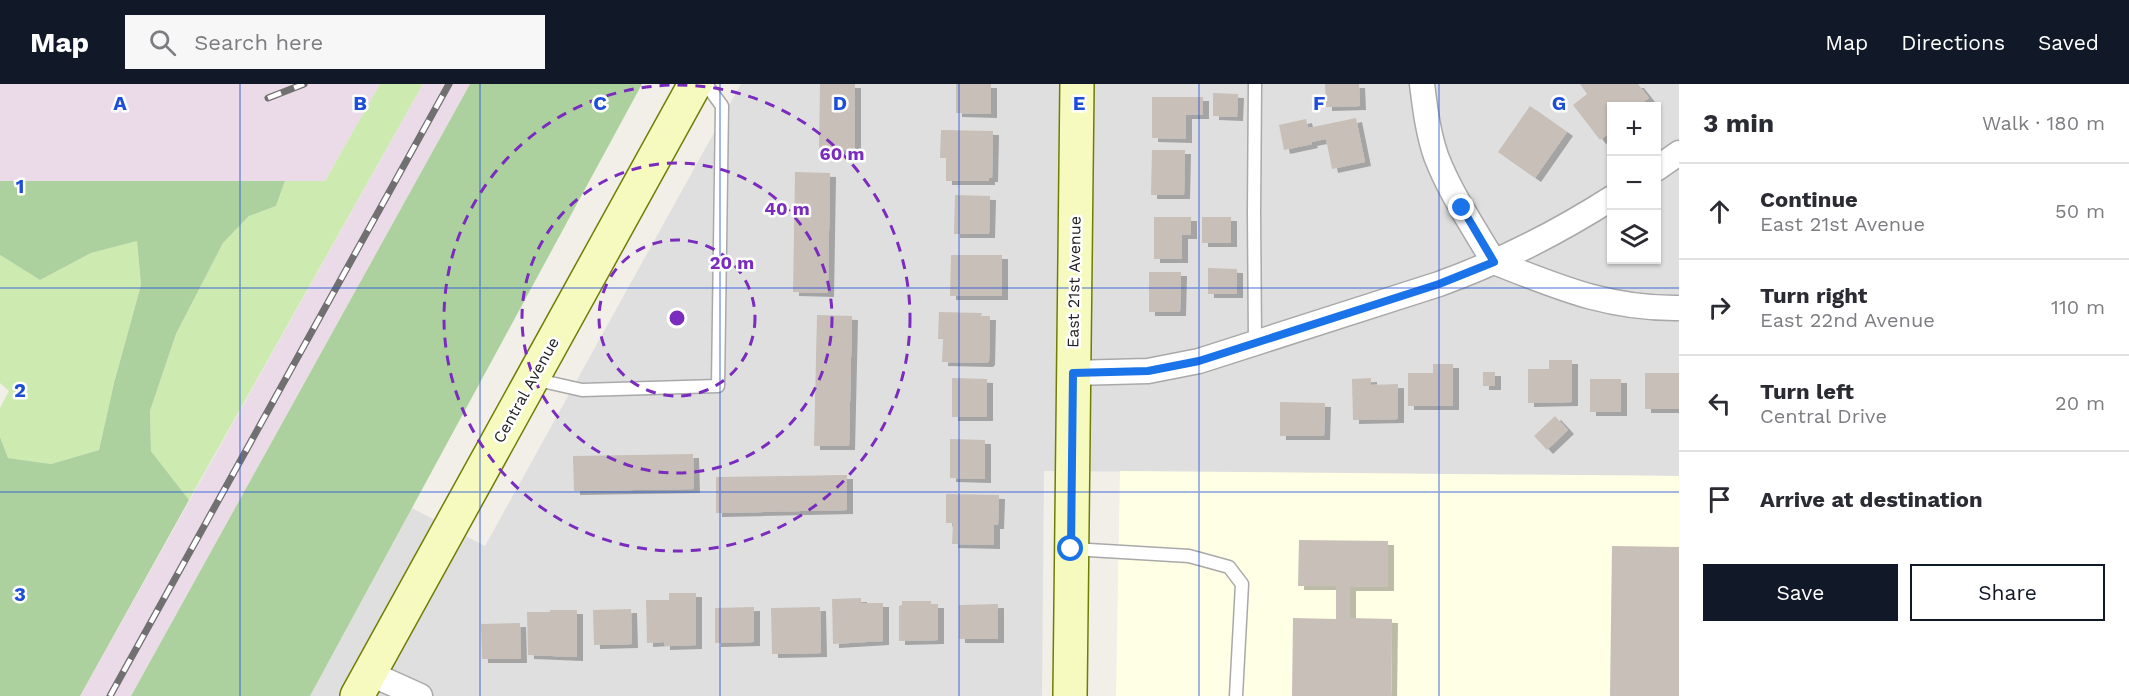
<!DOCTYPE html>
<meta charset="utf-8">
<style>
:root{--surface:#fff;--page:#f7f7f7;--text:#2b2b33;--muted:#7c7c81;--line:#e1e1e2;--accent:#111827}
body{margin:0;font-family:"Work Sans",sans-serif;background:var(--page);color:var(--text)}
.controls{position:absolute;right:18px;top:18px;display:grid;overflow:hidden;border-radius:0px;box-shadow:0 2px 4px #0004}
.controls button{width:54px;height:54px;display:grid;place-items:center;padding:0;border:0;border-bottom:2px solid var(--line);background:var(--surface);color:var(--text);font:30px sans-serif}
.stop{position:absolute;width:18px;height:18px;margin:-14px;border:4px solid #1a73e8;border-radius:50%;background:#fff}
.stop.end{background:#1a73e8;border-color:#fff;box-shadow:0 2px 6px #0008}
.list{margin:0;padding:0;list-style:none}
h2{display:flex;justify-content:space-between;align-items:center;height:78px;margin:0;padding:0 24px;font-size:26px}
h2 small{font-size:20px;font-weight:400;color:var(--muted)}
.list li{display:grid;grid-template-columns:39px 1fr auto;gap:18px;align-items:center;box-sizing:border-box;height:96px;padding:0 24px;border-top:2px solid var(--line)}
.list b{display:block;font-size:22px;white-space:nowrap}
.list p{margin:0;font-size:20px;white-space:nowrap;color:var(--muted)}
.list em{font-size:20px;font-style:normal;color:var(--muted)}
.actions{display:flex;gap:12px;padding:18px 24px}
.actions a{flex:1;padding:14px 0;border:2px solid var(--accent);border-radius:0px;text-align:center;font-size:21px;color:var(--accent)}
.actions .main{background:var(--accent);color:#fff}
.icon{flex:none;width:33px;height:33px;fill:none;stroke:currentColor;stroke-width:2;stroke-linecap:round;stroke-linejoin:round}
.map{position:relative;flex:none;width:1679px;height:612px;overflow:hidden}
header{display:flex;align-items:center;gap:36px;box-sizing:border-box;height:84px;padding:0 30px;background:var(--accent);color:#fff}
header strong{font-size:28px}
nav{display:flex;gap:33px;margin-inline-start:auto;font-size:21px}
.search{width:420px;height:54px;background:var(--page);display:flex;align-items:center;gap:15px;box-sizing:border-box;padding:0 21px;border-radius:0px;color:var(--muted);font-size:22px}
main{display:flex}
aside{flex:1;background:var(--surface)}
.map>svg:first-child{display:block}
.residential{fill:#e0dfdf;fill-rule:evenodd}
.industrial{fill:#ebdbe8}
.education{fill:#ffffe5}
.grass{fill:#cdebb0}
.forest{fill:#add19e}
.building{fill:#c7bfb8;filter:url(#shadow)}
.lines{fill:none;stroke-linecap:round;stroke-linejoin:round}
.lane-casing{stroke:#a9a9a9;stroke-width:15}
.street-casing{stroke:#a9a9a9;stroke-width:27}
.secondary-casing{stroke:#707d05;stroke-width:36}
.lane{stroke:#fff;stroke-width:12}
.street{stroke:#fff;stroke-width:24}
.secondary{stroke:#f7fabf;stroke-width:33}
.rail-casing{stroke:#707070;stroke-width:7}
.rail{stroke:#fff;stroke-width:4.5;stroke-dasharray:14;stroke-linecap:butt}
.route{stroke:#1a73e8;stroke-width:8}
.grid{fill:none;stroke:#1d4ed8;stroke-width:1.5;stroke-opacity:0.55}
.ring{fill:none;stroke:#7b2cbf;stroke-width:3;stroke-dasharray:10 8}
.labels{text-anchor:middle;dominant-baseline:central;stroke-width:5;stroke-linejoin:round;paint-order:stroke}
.street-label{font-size:16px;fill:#222;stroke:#fff}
.grid-label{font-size:20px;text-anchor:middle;font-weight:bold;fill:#1d4ed8;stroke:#fff;stroke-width:5;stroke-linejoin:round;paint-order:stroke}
.centre{fill:#7b2cbf;stroke:#fff;stroke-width:3}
.ring-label{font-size:18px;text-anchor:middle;font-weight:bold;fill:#7b2cbf;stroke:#fff;stroke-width:5;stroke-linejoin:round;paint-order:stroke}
</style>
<header>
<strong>Map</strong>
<div class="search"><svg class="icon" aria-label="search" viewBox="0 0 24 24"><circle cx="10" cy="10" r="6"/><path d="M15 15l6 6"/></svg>Search here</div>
<nav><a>Map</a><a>Directions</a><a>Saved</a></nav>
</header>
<main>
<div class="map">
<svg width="1679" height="612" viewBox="0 0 1679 612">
<defs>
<filter id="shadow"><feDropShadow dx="6" dy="4" stdDeviation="0" flood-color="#0004"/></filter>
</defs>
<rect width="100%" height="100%" fill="#f2efe9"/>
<path class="residential" d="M741 0H1679V392L1044 387 1042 612H310L412 424 485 462ZM1612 22H1656V176H1612Z"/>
<g class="industrial">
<polygon points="0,0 380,0 325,97 0,97"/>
<polygon points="423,0 470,0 131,612 80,612"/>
</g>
<polygon class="education" points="1120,387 1679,392 1679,612 1116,612"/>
<g class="grass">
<polygon points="380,0 423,0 189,416 151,367 150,327 176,250 223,159 249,132 276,122 285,97 325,97"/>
<polygon points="137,157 141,201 114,299 99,366 51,380 8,374 0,353 0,324 9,307 0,299 0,171 40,196 91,169"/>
</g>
<g class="forest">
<polygon points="470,0 642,0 310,612 131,612"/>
<polygon points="0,97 285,97 276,122 249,132 223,159 176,250 150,327 151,367 189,416 80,612 0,612 0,353 8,374 51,380 99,366 114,299 141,201 137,157 91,169 40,196 0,171"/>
</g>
<g class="building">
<polygon points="820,0 855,0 855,66 819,66"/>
<polygon points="956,0 991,0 991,30 956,29"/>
<polygon points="1325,0 1359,0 1360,22 1326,23"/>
<polygon points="1580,0 1638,0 1649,14 1638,22 1612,22 1612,47 1600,56 1573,21 1587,10"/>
<polygon points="1213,9 1238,10 1237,33 1213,32"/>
<polygon points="1152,13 1203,13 1203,31 1186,31 1186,55 1152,54"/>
<polygon points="1530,22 1567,48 1535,94 1498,68"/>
<polygon points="1356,34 1365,78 1332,85 1326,55 1311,58 1312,60 1284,66 1279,41 1306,35 1308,44"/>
<polygon points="941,46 993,47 992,94 989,94 989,97 946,97 946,74 940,74"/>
<polygon points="1152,66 1185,66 1184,111 1151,111"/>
<polygon points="795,88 830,89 828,209 793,208"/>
<polygon points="955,111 990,112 989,150 954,150"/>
<polygon points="1154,133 1191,133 1191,151 1182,151 1182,175 1154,175"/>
<rect x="1202" y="133" width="29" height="26"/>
<polygon points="951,171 1002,171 1002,212 950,212"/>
<polygon points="1208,184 1237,185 1237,210 1208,210"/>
<polygon points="1149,188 1181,188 1180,228 1149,228"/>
<polygon points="939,228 982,229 981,232 990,232 989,277 987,279 942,278 943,255 938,255"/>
<polygon points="817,231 852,232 849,362 814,362"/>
<polygon points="1549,276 1572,276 1572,318 1528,319 1528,285 1549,285"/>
<polygon points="1433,280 1453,280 1453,322 1408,322 1408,289 1433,289"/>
<rect x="1483" y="288" width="12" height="14"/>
<rect x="1645" y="289" width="34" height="36"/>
<polygon points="952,294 987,295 987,333 952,333"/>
<polygon points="1371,294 1371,301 1398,300 1398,335 1353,336 1352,295"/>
<rect x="1590" y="295" width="31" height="33"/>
<polygon points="1280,318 1325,319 1324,352 1280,352"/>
<polygon points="1555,332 1568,346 1547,366 1534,352"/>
<polygon points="950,355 985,356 985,395 950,394"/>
<polygon points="693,370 694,405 574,407 573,372"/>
<polygon points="847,391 847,426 716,429 716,393"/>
<polygon points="946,410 999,411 998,441 994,441 994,461 952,460 953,439 946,439"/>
<polygon points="1299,456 1388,457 1388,503 1350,503 1350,534 1392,535 1391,612 1292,612 1293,534 1336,535 1336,502 1298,502"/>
<polygon points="1612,462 1679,463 1679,612 1610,612"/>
<polygon points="669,509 696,509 696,561 664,562 664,558 647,559 646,516 669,516"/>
<polygon points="861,514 861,519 883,519 883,557 833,560 832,515"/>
<polygon points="902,517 931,517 931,520 938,520 938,556 899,557 899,522 902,521"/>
<polygon points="998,520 998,555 959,555 959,521"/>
<polygon points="754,523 754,558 715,559 715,524"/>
<polygon points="820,523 821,569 772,570 771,524"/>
<polygon points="631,525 632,560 594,561 593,526"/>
<polygon points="550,526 577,526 577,573 528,571 527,528 550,528"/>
<polygon points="520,539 521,575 482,575 481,540"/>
</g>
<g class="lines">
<defs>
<g id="lane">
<polyline points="1255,0 1254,128 1255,258"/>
<polyline points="533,295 582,306 718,302 722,22 706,0"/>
<polyline points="1072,465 1189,472 1229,483 1242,500 1236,612"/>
</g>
<g id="street">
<path d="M1422 0C1425 24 1428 49 1436 72 1450 109 1474 144 1494 178"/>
<polyline points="1656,85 1679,69"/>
<path d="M1494 178C1558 203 1608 225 1679 224"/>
<path d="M1073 289 1148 287 1199 277 1439 200C1500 178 1557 149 1612 114"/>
<polyline points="369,589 420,612"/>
</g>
<g id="secondary">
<polyline points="357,612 695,0"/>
<polyline points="1070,612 1077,0"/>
</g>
</defs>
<use href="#lane" class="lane-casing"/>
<use href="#street" class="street-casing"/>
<use href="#secondary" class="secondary-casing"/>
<use href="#lane" class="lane"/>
<use href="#street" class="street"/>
<use href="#secondary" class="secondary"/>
<defs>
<g id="rail">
<polyline points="268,14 304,0"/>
<polyline points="110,612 449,0"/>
</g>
</defs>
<use href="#rail" class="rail-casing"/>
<use href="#rail" class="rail"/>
</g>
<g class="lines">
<polyline class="route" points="1071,465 1073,289 1148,287 1199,277 1439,200 1494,178 1462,124"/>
</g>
<path class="grid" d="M240 0V612M480 0V612M720 0V612M959 0V612M1199 0V612M1439 0V612M0 204H1679M0 408H1679"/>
<g class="ring">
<circle cx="677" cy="234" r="78"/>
<circle cx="677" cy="234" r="155"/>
<circle cx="677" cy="234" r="233"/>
</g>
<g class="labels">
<g class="street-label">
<text transform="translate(1074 198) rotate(-89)">East 21st Avenue</text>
<text transform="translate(526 306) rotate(-61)">Central Avenue</text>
</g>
</g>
<g class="grid-label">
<text x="120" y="26">A</text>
<text x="360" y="26">B</text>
<text x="600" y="26">C</text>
<text x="840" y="26">D</text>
<text x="1079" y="26">E</text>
<text x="1319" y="26">F</text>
<text x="1559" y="26">G</text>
<text x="20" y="109">1</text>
<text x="20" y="313">2</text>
<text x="20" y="517">3</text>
</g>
<circle cx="677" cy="234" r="9" class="centre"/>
<g class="ring-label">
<text x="842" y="76">60 m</text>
<text x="787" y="131">40 m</text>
<text x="732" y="185">20 m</text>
</g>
</svg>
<div class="controls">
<button>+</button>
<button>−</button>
<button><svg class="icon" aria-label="layers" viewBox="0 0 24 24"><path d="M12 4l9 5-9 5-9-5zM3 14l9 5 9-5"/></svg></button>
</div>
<div class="stop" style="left:1071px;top:465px"></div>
<div class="stop end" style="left:1462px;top:124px"></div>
</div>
<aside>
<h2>3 min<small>Walk · 180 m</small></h2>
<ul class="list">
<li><svg class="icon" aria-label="ahead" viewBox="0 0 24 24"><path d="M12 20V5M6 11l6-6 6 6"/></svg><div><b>Continue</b><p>East 21st Avenue</p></div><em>50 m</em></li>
<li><svg class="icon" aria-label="right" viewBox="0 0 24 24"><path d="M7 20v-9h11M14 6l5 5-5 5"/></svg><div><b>Turn right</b><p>East 22nd Avenue</p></div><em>110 m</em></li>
<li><svg class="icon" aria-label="left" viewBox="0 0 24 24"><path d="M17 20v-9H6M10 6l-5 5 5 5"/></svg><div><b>Turn left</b><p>Central Drive</p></div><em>20 m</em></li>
<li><svg class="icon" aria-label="arrive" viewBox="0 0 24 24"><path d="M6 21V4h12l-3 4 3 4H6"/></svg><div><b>Arrive at destination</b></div></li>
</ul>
<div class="actions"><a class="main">Save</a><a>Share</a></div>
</aside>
</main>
